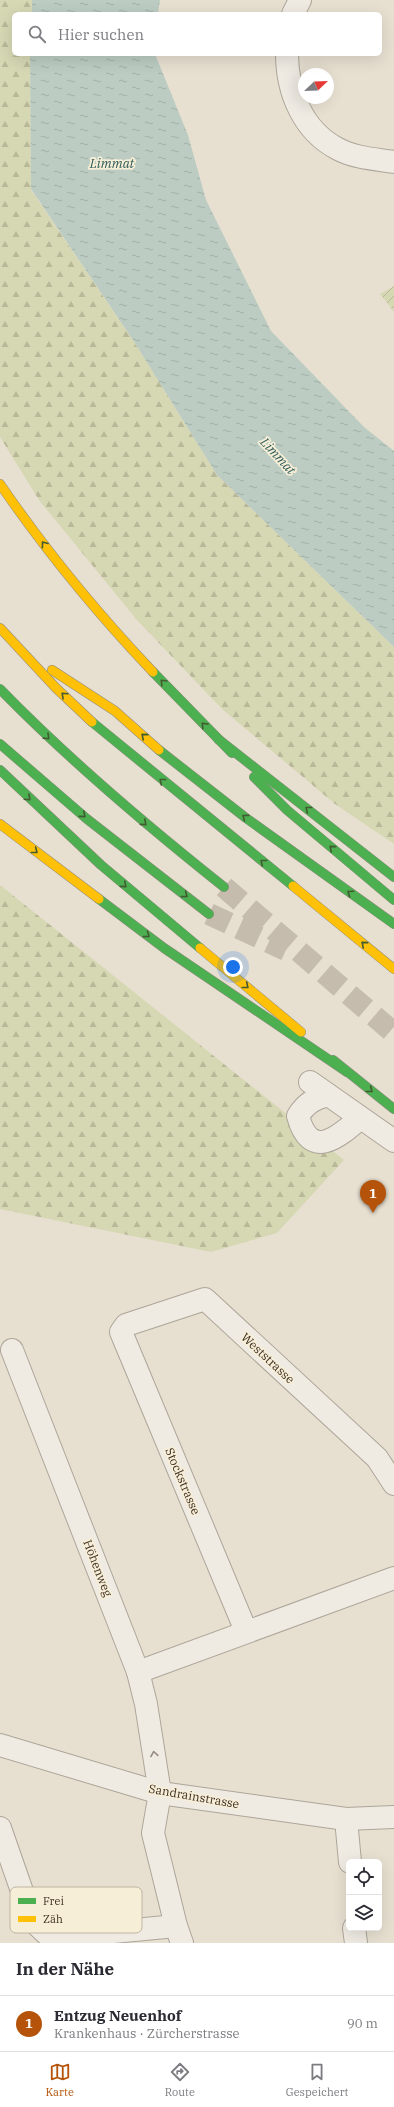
<!DOCTYPE html>
<html lang="de">
<meta charset="utf-8">
<style>
:root{--surface:#fff;--page:#f2f2f3;--text:#2b2b33;--muted:#7c7c81;--line:#e1e1e2;--accent:#b45309}
body{margin:0;font-family:"IBM Plex Serif",serif;background:var(--page);color:var(--text)}
.controls{position:absolute;right:12px;bottom:12px;display:grid;overflow:hidden;border-radius:6px;box-shadow:0 4px 16px #0002}
.controls button{width:36px;height:36px;display:grid;place-items:center;padding:0;border:0;border-bottom:1px solid var(--line);background:var(--surface);color:var(--text);font:20px sans-serif}
.compass{position:absolute;left:298px;top:68px;width:36px;height:36px;border-radius:50%;background:var(--surface);box-shadow:0 4px 16px #0002;rotate:67deg}
.you{position:absolute;left:233px;top:967px;width:14px;height:14px;margin:-10px;border:3px solid #fff;border-radius:50%;background:#1a73e8;box-shadow:0 0 0 6px #1a73e833}
.badge{display:grid;place-items:center;width:26px;height:26px;border-radius:50%;background:var(--accent);color:#fff;font-size:13px;font-weight:700}
.pin{position:absolute;translate:-50% -33px;filter:drop-shadow(0 1px 2px #0008)}
.pin::after{content:'';position:absolute;top:21px;width:14px;height:12px;background:inherit;clip-path:polygon(0 0,100% 0,50% 100%)}
.list{margin:0;padding:0;list-style:none}
h2{display:flex;justify-content:space-between;align-items:center;height:52px;margin:0;padding:0 16px;font-size:17px}
h2 small{font-size:13px;font-weight:400;color:var(--muted)}
.list li{display:grid;grid-template-columns:26px 1fr auto;gap:12px;align-items:center;box-sizing:border-box;height:56px;padding:0 16px;border-top:1px solid var(--line)}
.list b{display:block;font-size:15px;white-space:nowrap}
.list p{margin:0;font-size:13px;white-space:nowrap;color:var(--muted)}
.list em{font-size:13px;font-style:normal;color:var(--muted)}
.icon{flex:none;width:22px;height:22px;fill:none;stroke:currentColor;stroke-width:2;stroke-linecap:round;stroke-linejoin:round}
.map{position:relative;flex:none;width:394px;height:1943px;overflow:hidden}
.search{position:absolute;background:var(--surface);box-shadow:0 4px 16px #0002;left:12px;right:12px;top:12px;height:44px;display:flex;align-items:center;gap:10px;box-sizing:border-box;padding:0 14px;border-radius:6px;color:var(--muted);font-size:15px}
.sheet{height:108px;background:var(--surface)}
nav{display:flex;justify-content:space-around;align-items:center;box-sizing:border-box;height:56px;border-top:1px solid var(--line);background:var(--surface);font-size:11px;color:var(--muted)}
nav a{display:grid;justify-items:center;gap:2px}
nav .on{color:var(--accent)}
.map>svg:first-child{display:block}
.forest{fill:url(#forest-firs)}
.garden{fill:url(#garden-furrows)}
.water{fill:url(#water-ripples)}
.lines{fill:none;stroke-linecap:round;stroke-linejoin:round}
.highway-tunnel{stroke:#c5bcae;stroke-width:22;stroke-dasharray:22 11;stroke-linecap:butt}
.street-casing{stroke:#ada599;stroke-width:24}
.fast-casing{stroke:#928b80;stroke-width:10}
.slow-casing{stroke:#928b80;stroke-width:10}
.street{stroke:#efebe3;stroke-width:22}
.fast{stroke:#4caf50;stroke-width:9}
.slow{stroke:#ffc107;stroke-width:9}
.oneway{stroke:#425b31}
.oneway2{stroke:#968c82}
.labels{text-anchor:middle;dominant-baseline:central;stroke-width:3.5;stroke-linejoin:round;paint-order:stroke}
.street-label{font-size:12px;fill:#3d2e20;stroke:#f7eed8}
.water-label{font-size:13px;font-style:italic;fill:#2f5d5a;stroke:#f7eed8}
.key{fill:#f7eed8;stroke:#bfb4a1;stroke-width:1}
.key-label{font-size:11px;fill:#3d2e20}
</style>
<div class="map">
<svg width="394" height="1943" viewBox="0 0 394 1943">
<defs>
<pattern id="forest-firs" width="22" height="20" patternUnits="userSpaceOnUse"><rect width="22" height="20" fill="#d6d7b3"/><path d="M5 1l3.5 6h-7zM16 11l3.5 6h-7z" fill="#b9b99a"/></pattern>
<pattern id="garden-furrows" width="10" height="10" patternUnits="userSpaceOnUse"><rect width="10" height="10" fill="#d6d7b3"/><path d="M-1 1l2-2M0 10L10 0M9 11l2-2" fill="none" stroke="#b9b99a"/></pattern>
<pattern id="water-ripples" width="26" height="14" patternUnits="userSpaceOnUse"><rect width="26" height="14" fill="#bcccc2"/><path d="M2 4q2-2 4 0t4 0M15 11q2-2 4 0t4 0" fill="none" stroke="#a2b0a6"/></pattern>
</defs>
<rect width="100%" height="100%" fill="#e7e0d1"/>
<g class="forest">
<polygon points="0,0 32,0 32,14 14,14 14,54 30,54 31,190 133,340 217,475 394,647 394,844 335,804 222,709 136,619 39,500 0,437"/>
<polygon points="0,885 344,1160 277,1233 211,1252 0,1209"/>
</g>
<polygon class="garden" points="394,286 394,312 380,294"/>
<g class="water">
<polygon points="32,0 160,0 158,14 32,14"/>
<polygon points="30,54 155,54 188,135 206,200 271,331 364,427 394,451 394,647 217,475 133,340 31,189"/>
</g>
<g class="lines">
<g class="highway-tunnel">
<polyline points="224,887 394,1033"/>
<polyline points="209,914 286,950"/>
</g>
<defs>
<g id="street">
<polyline points="293,14 300,0"/>
<path d="M287 54C287 92 303 131 338 149 355 158 375 159 394 162"/>
<polyline points="310,1082 394,1141"/>
<path d="M328 1095C314 1099 306 1103 298 1116 310 1161 338 1138 360 1118"/>
<polyline points="246,1631 121,1332 126,1325 205,1299 377,1458 394,1484"/>
<polyline points="138,1672 394,1578"/>
<polyline points="0,1745 160,1793 346,1819 394,1817"/>
<polyline points="346,1819 350,1862"/>
<polyline points="0,1828 32,1920 51,1938 176,1926 153,1833 160,1793 146,1704 138,1672 12,1350"/>
<polyline points="176,1926 182,1943"/>
<polyline points="354,1928 356,1943"/>
</g>
<g id="fast">
<polyline points="153,672 232,753"/>
<path d="M0 689C70 761 146 825 224 887"/>
<polyline points="92,722 293,886"/>
<polyline points="218,739 394,877"/>
<polyline points="0,744 87,819 209,914"/>
<polyline points="159,750 246,818 394,924"/>
<polyline points="0,770 101,865 200,948"/>
<polyline points="254,777 287,810 394,900"/>
<polyline points="99,899 164,948 347,1072"/>
<polyline points="333,1060 394,1109"/>
</g>
<g id="slow">
<path d="M0 484C46 551 97 613 153 672"/>
<polyline points="0,628 56,688 92,722"/>
<polyline points="52,670 115,711 159,750"/>
<polyline points="0,824 99,899"/>
<polyline points="293,886 394,969"/>
<polyline points="200,948 301,1032"/>
</g>
</defs>
<use href="#street" class="street-casing"/>
<use href="#fast" class="fast-casing"/>
<use href="#slow" class="slow-casing"/>
<use href="#street" class="street"/>
<use href="#fast" class="fast"/>
<use href="#slow" class="slow"/>
</g>
<defs><path id="oneway-chevron" d="M-2-3.5L2.5 0L-2 3.5" fill="none" stroke-width="1.6" stroke-linecap="round" stroke-linejoin="round"/></defs>
<g class="oneway">
<use href="#oneway-chevron" transform="translate(44 544) rotate(-127)"/>
<use href="#oneway-chevron" transform="translate(163 682) rotate(-134)"/>
<use href="#oneway-chevron" transform="translate(64 695) rotate(-137)"/>
<use href="#oneway-chevron" transform="translate(204 725) rotate(-133)"/>
<use href="#oneway-chevron" transform="translate(144 736) rotate(-139)"/>
<use href="#oneway-chevron" transform="translate(47 737) rotate(44)"/>
<use href="#oneway-chevron" transform="translate(162 781) rotate(-141)"/>
<use href="#oneway-chevron" transform="translate(28 798) rotate(43)"/>
<use href="#oneway-chevron" transform="translate(308 809) rotate(-141)"/>
<use href="#oneway-chevron" transform="translate(83 815) rotate(40)"/>
<use href="#oneway-chevron" transform="translate(245 817) rotate(-143)"/>
<use href="#oneway-chevron" transform="translate(144 823) rotate(40)"/>
<use href="#oneway-chevron" transform="translate(332 848) rotate(-140)"/>
<use href="#oneway-chevron" transform="translate(35 851) rotate(38)"/>
<use href="#oneway-chevron" transform="translate(263 862) rotate(-141)"/>
<use href="#oneway-chevron" transform="translate(124 885) rotate(40)"/>
<use href="#oneway-chevron" transform="translate(350 893) rotate(-145)"/>
<use href="#oneway-chevron" transform="translate(185 895) rotate(37)"/>
<use href="#oneway-chevron" transform="translate(147 935) rotate(36)"/>
<use href="#oneway-chevron" transform="translate(364 944) rotate(-140)"/>
<use href="#oneway-chevron" transform="translate(246 986) rotate(39)"/>
<use href="#oneway-chevron" transform="translate(370 1090) rotate(38)"/>
</g>
<use class="oneway2" href="#oneway-chevron" transform="translate(154 1754) rotate(-99)"/>
<g class="labels">
<g class="street-label">
<text transform="translate(268 1358) rotate(43)">Weststrasse</text>
<text transform="translate(183 1481) rotate(67)">Stockstrasse</text>
<text transform="translate(98 1568) rotate(69)">Höhenweg</text>
<text transform="translate(194 1796) rotate(10)">Sandrainstrasse</text>
</g>
<g class="water-label">
<text x="112" y="163">Limmat</text>
<text transform="translate(278 456) rotate(47)">Limmat</text>
</g>
</g>
<rect x="10" y="1887" width="132" height="46" rx="6" class="key"/>
<rect x="18" y="1898" width="18" height="6" fill="#4caf50"/>
<rect x="18" y="1916" width="18" height="6" fill="#ffc107"/>
<g class="key-label">
<text x="43" y="1905">Frei</text>
<text x="43" y="1923">Zäh</text>
</g>
</svg>
<div class="controls">
<button><svg class="icon" aria-label="locate" viewBox="0 0 24 24"><circle cx="12" cy="12" r="6"/><path d="M12 2v4M12 18v4M2 12h4M18 12h4"/></svg></button>
<button><svg class="icon" aria-label="layers" viewBox="0 0 24 24"><path d="M12 4l9 5-9 5-9-5zM3 14l9 5 9-5"/></svg></button>
</div>
<svg class="compass" viewBox="-18 -18 36 36"><path d="M0-13l5 13h-10z" fill="#e53935"/><path d="M0 13l5-13h-10z" fill="#7c7c81"/></svg>
<div class="you"></div>
<div class="pin badge" style="left:373px;top:1213px">1</div>
<div class="search"><svg class="icon" aria-label="search" viewBox="0 0 24 24"><circle cx="10" cy="10" r="6"/><path d="M15 15l6 6"/></svg>Hier suchen</div>
</div>
<section class="sheet">
<h2>In der Nähe<small></small></h2>
<ul class="list">
<li><span class="badge">1</span><div><b>Entzug Neuenhof</b><p>Krankenhaus · Zürcherstrasse</p></div><em>90 m</em></li>
</ul>
</section>
<nav>
<a class="on"><svg class="icon" aria-label="map" viewBox="0 0 24 24"><path d="M3 6l6-2 6 2 6-2v14l-6 2-6-2-6 2zM9 4v14M15 6v14"/></svg>Karte</a>
<a><svg class="icon" aria-label="directions" viewBox="0 0 24 24"><path d="M12 3l9 9-9 9-9-9zM9 14v-3h6M13 9l2 2-2 2"/></svg>Route</a>
<a><svg class="icon" aria-label="saved" viewBox="0 0 24 24"><path d="M7 4h10v16l-5-4-5 4z"/></svg>Gespeichert</a>
</nav>
